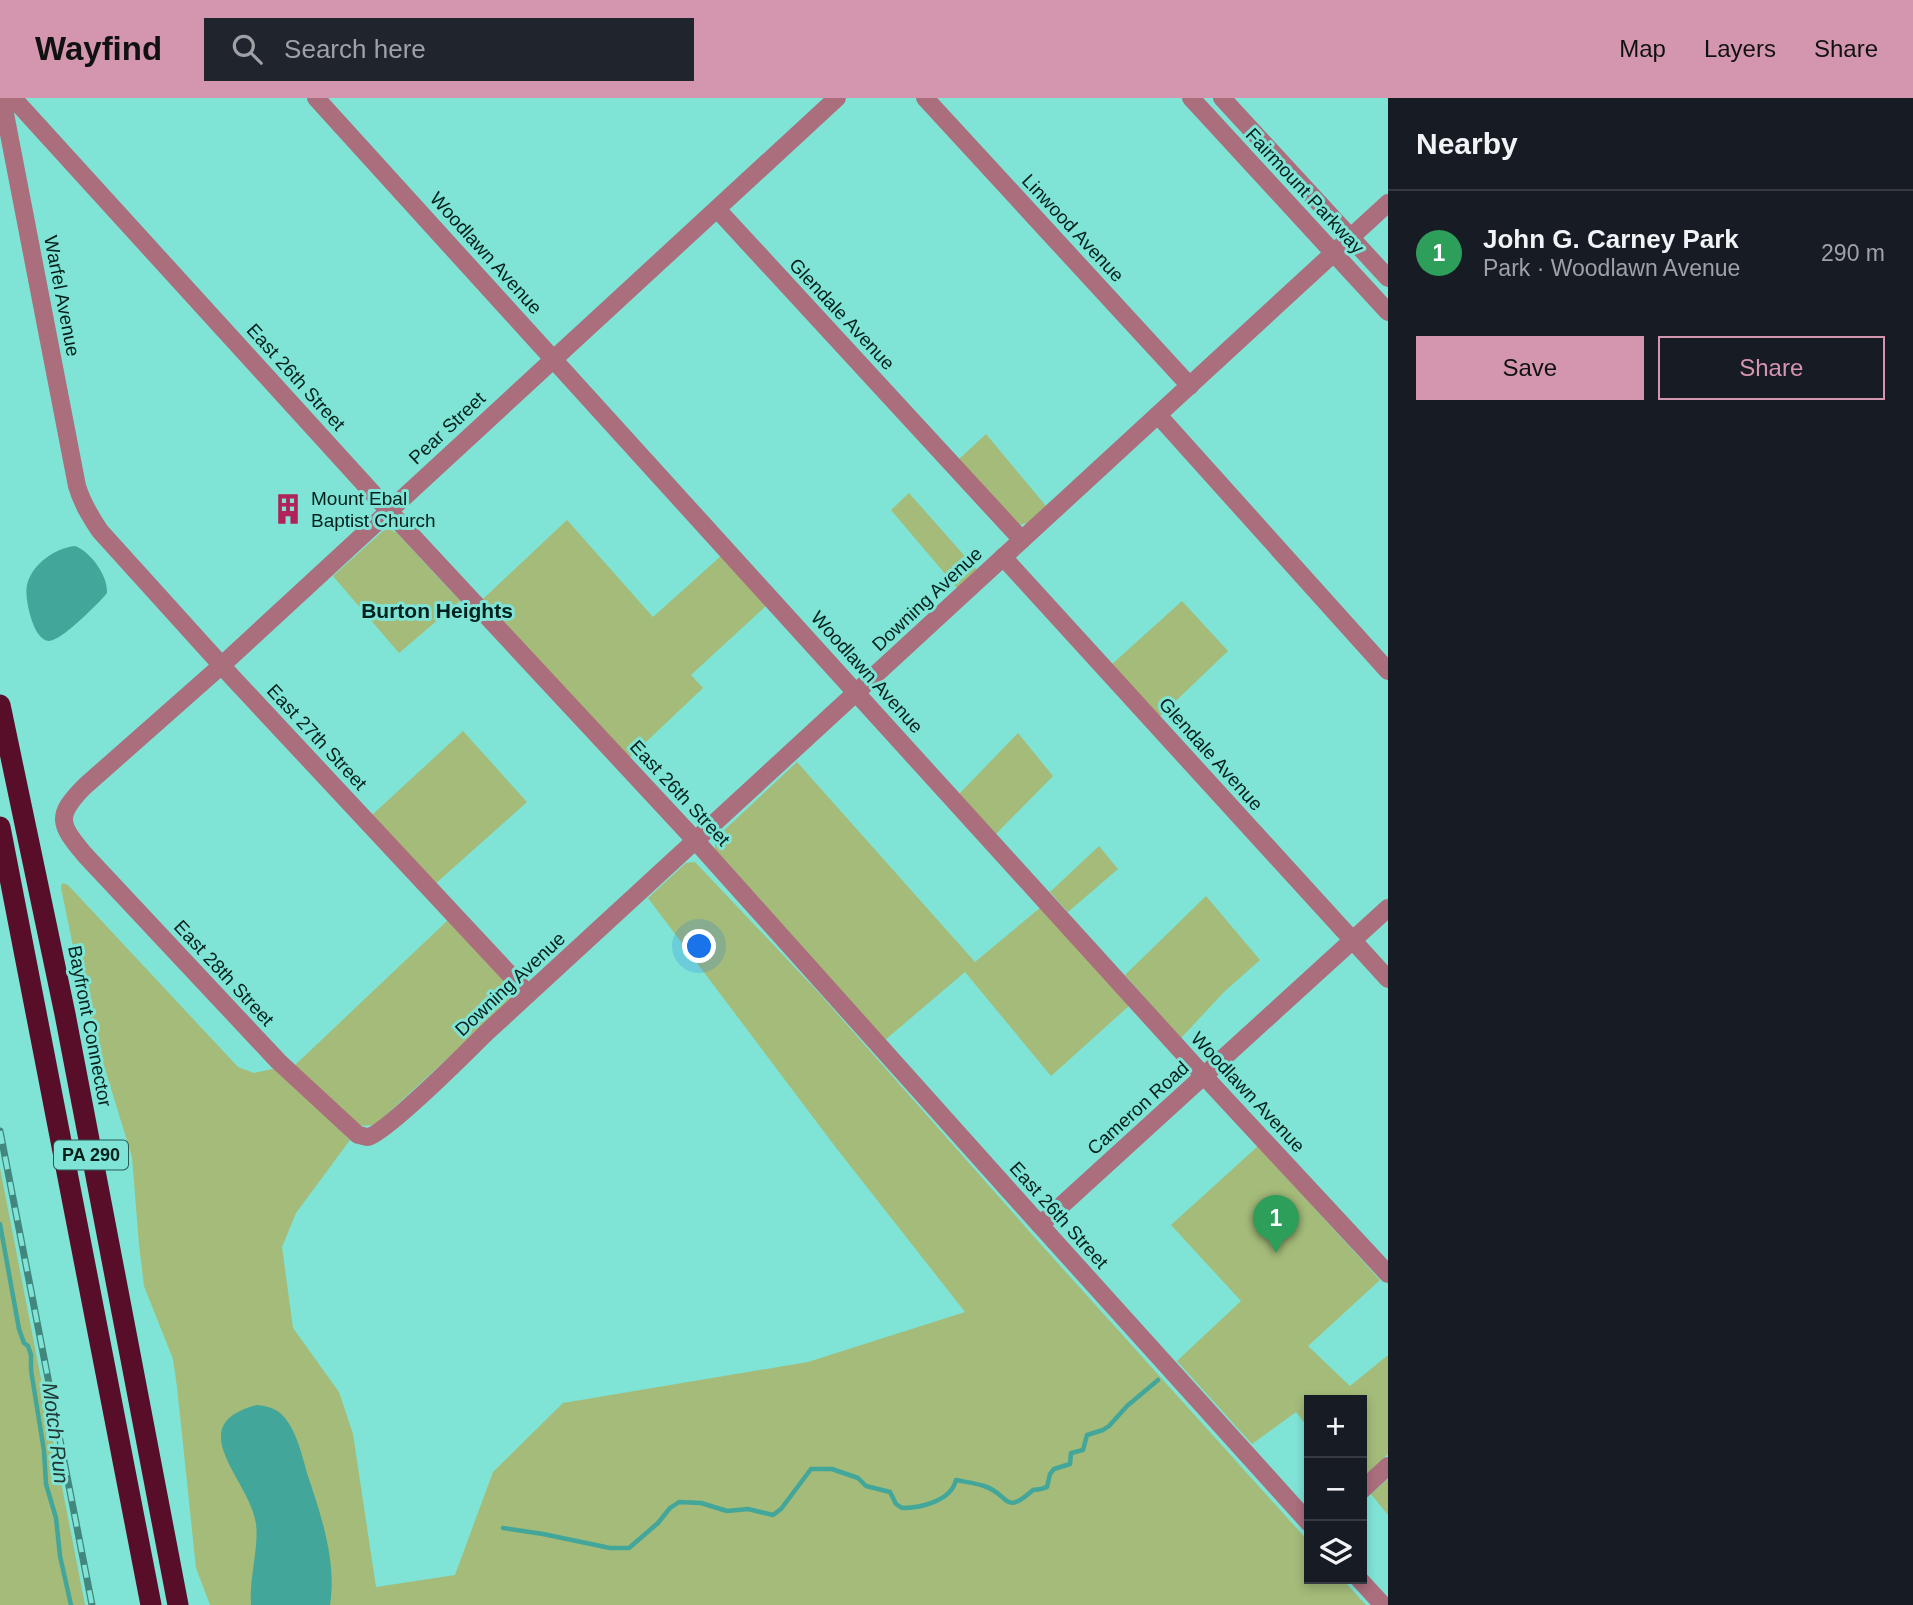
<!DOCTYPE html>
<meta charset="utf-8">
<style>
:root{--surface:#171b24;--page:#20242c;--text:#f1f3f6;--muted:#9ea1a6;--line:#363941;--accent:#d495af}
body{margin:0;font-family:Helvetica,sans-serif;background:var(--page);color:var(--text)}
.controls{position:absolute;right:21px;bottom:21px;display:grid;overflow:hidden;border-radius:0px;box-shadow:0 4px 10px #0003}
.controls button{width:63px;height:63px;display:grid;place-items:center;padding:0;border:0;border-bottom:2px solid var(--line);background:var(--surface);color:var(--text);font:35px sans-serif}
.you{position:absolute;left:700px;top:849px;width:24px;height:24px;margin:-18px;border:5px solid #fff;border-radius:50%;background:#1a73e8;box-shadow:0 0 0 10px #1a73e833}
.badge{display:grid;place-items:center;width:46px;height:46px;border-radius:50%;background:var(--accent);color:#fff;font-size:23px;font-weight:700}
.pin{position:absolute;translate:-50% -58px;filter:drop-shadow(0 2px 4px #0008)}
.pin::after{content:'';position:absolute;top:37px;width:24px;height:21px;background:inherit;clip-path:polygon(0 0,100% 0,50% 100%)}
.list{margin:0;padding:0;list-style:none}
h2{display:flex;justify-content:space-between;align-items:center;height:91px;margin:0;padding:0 28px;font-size:30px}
h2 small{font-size:23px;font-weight:400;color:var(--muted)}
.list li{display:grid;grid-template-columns:46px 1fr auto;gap:21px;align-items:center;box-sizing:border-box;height:126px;padding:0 28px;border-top:2px solid var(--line)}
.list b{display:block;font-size:26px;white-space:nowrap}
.list p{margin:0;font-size:23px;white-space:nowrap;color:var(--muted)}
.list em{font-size:23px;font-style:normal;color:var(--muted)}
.actions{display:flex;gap:14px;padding:21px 28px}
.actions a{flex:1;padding:16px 0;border:2px solid var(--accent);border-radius:0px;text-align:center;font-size:24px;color:var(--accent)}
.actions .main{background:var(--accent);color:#111}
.icon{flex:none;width:38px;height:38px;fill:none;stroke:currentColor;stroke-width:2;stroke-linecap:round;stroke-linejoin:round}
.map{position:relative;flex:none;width:1388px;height:1507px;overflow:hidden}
header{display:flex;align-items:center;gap:42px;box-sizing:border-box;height:98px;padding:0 35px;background:var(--accent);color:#111}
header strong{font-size:33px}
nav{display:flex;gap:38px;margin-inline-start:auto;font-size:24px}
.search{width:490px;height:63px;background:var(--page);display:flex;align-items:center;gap:18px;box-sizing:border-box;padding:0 24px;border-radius:0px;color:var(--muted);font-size:26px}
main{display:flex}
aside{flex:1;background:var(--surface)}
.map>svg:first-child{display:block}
.green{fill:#a4bb79}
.water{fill:#42a69a}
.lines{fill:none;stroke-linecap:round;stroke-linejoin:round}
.stream{stroke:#42a69a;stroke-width:4.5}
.minor{stroke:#ab6e7d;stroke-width:18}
.highway{stroke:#580e29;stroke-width:21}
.rail-casing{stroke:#42877d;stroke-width:7}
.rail{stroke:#7fe4d6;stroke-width:4.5;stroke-dasharray:13;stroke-linecap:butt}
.labels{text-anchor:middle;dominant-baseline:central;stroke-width:6;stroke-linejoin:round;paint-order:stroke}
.shield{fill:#7fe4d6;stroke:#265b54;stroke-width:2}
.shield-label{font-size:18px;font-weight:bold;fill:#00201c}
.street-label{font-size:19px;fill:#00201c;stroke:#7fe4d6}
.poi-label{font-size:19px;fill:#00201c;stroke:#7fe4d6;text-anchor:start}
.neighbourhood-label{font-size:21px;font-weight:bold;fill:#00201c;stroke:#7fe4d6}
.water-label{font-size:21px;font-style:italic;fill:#203733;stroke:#7fe4d6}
</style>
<header>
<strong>Wayfind</strong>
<div class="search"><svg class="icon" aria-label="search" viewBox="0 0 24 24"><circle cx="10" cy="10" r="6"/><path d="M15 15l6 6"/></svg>Search here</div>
<nav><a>Map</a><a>Layers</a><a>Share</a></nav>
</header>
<main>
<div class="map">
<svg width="1388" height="1507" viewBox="0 0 1388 1507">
<rect width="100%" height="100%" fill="#7fe4d6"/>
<g class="green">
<polygon points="986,336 1046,408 1028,425 1018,427 958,362"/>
<polygon points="909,395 977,472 958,491 891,412"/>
<polygon points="567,422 653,519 722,457 767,507 691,577 703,590 628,661 483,501"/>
<polygon points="389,431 397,435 460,503 399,555 333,478 383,433"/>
<polygon points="1182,503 1228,553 1158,620 1110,568"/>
<polygon points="463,633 527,704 434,787 371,718"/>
<polygon points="1018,635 1053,678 996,736 959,696"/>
<polygon points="797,664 975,864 1041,809 1130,907 1051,978 965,874 885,942 715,751 715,743 719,737"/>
<polygon points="1099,748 1118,771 1068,814 1050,794"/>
<polygon points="695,764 818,894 1036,1141 1309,1444 1309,1481 1342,1481 1366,1507 210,1507 196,1470 177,1289 173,1261 144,1188 139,1147 132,1059 85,906 61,790 62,785 68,787 238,969 254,975 277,970 350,1042 296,1115 282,1149 293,1230 339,1294 353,1336 376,1489 455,1477 493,1374 563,1305 808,1264 965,1214 837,1051 648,800 686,765"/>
<polygon points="1206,798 1260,862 1224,894 1181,940 1125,877"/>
<polygon points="448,822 512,890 513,900 375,1027 358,1028 293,969"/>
<polygon points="1258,1048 1380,1182 1308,1248 1350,1288 1388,1257 1388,1356 1362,1380 1362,1302 1309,1302 1309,1331 1296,1314 1252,1346 1177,1263 1241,1203 1171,1127"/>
<polygon points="0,1070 85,1507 0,1507"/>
<polygon points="1388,1381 1388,1417 1371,1396"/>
</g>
<g class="water">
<path d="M75 448C91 454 108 478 107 495 99 505 61 543 49 543 33 543 24 499 27 487 32 466 55 450 75 448Z"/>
<path d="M257 1307C268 1308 278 1311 285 1320 297 1335 302 1357 307 1375 321 1417 337 1463 330 1507H251C249 1480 259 1450 256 1426 251 1383 179 1327 257 1307Z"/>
</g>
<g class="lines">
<g class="stream">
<polyline points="0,1126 19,1231 24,1245 28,1248 31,1257 31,1272 44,1353 46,1386 56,1420 60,1458 71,1507"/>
<path d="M503 1430 543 1436 610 1450H629L658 1425 670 1410 679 1404 701 1405 727 1413 748 1411 773 1417 781 1411 811 1371H832L858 1380 866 1388 890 1394 896 1406 902 1410C921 1410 951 1403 956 1382 965 1384 975 1385 984 1388 1010 1396 1003 1419 1033 1392L1041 1391 1047 1389 1050 1376 1054 1371 1070 1366 1071 1355 1083 1352 1087 1337 1103 1332 1109 1328 1127 1308 1158 1282"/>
</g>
<g class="minor">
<path d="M2 0 77 388C82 405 90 418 100 433L233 580 528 896"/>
<polyline points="13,0 389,413 695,742 1040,1127 1309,1425"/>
<polyline points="316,0 1204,978 1388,1176"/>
<path d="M837 0 222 567 85 688C55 718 59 726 85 757L278 963 358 1037C360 1037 366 1039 368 1039 385 1036 469 952 486 935L1388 105"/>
<polyline points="925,0 1190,288"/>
<polyline points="1191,0 1388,214"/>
<polyline points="1222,0 1388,180"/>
<polyline points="717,111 1022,442"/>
<polyline points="1158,317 1388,573"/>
<polyline points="1003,459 1388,881"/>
<polyline points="1040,1127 1388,810"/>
<polyline points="1362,1392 1388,1368"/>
<polyline points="1359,1481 1383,1507"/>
</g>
<g class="highway">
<polyline points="0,607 65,916 178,1507"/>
<polyline points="0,729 151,1507"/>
</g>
<defs>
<polyline id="rail" points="0,1033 92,1507"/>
</defs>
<use href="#rail" class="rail-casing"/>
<use href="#rail" class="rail"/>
</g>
<defs>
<symbol id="building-bare" viewBox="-9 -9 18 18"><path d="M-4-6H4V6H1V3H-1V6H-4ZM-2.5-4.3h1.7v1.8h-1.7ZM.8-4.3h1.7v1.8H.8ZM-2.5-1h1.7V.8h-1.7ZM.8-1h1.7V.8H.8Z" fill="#b02258" stroke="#7fe4d6" stroke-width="2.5" paint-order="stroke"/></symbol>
</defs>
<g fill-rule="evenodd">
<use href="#building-bare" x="266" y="389" width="44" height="44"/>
</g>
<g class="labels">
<rect class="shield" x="54" y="1042.5" width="74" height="29" rx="5"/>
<g class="shield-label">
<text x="91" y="1057">PA 290</text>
</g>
<g class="street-label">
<text transform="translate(1305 93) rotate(47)">Fairmount Parkway</text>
<text transform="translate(1073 130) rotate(47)">Linwood Avenue</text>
<text transform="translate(486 155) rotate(48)">Woodlawn Avenue</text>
<text transform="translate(62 198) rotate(79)">Warfel Avenue</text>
<text transform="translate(842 216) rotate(47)">Glendale Avenue</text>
<text transform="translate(296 279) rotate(48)">East 26th Street</text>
<text transform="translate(447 330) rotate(-43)">Pear Street</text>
<text transform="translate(927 501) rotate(-43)">Downing Avenue</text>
<text transform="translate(867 574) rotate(48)">Woodlawn Avenue</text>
<text transform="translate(317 639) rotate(47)">East 27th Street</text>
<text transform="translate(1211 656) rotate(48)">Glendale Avenue</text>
<text transform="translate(680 695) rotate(47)">East 26th Street</text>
<text transform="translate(224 875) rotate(47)">East 28th Street</text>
<text transform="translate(510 886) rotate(-43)">Downing Avenue</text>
<text transform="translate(90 928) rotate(79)">Bayfront Connector</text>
<text transform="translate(1248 994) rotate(47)">Woodlawn Avenue</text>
<text transform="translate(1138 1010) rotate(-42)">Cameron Road</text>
<text transform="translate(1059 1117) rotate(48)">East 26th Street</text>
</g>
<g class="poi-label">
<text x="311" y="400">Mount Ebal<tspan x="311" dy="22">Baptist Church</tspan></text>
</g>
<g class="neighbourhood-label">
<text x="437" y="512">Burton Heights</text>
</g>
<g class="water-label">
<text transform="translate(56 1335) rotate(83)">Motch Run</text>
</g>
</g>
</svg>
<div class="controls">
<button>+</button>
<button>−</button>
<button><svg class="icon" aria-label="layers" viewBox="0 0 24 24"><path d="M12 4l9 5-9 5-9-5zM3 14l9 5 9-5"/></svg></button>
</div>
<div class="you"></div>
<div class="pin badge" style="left:1276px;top:1155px;background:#2e9e5b">1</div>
</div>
<aside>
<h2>Nearby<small></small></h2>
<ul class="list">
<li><span class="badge" style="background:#2e9e5b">1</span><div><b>John G. Carney Park</b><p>Park · Woodlawn Avenue</p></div><em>290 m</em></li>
</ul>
<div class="actions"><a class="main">Save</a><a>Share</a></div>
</aside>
</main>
